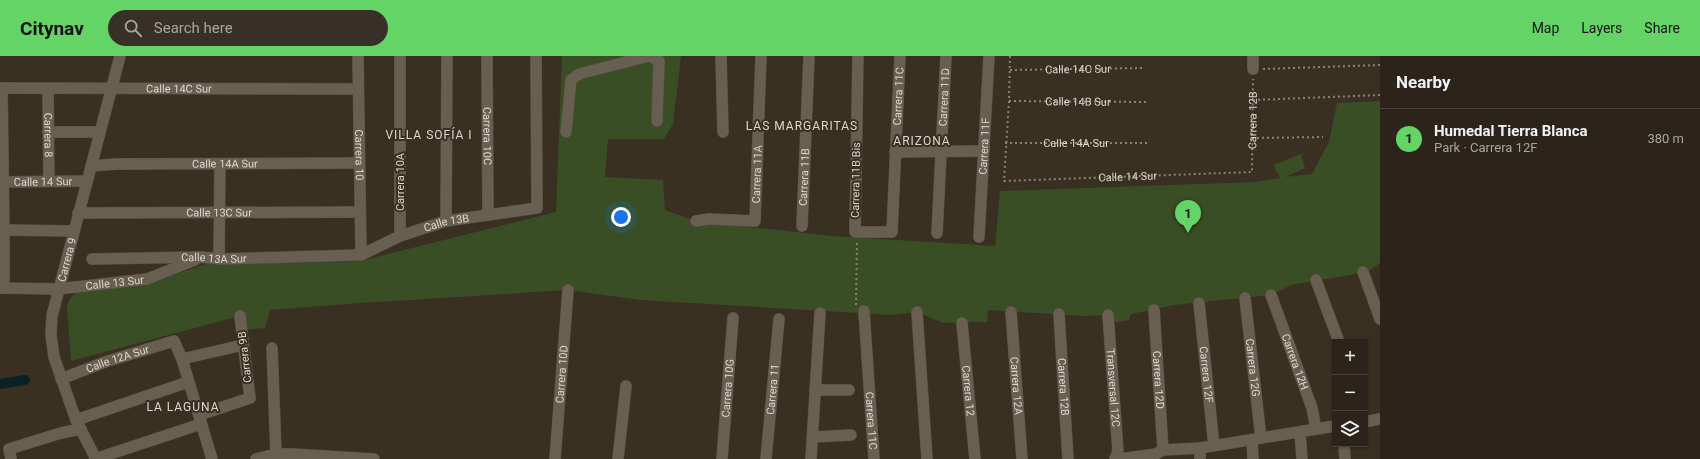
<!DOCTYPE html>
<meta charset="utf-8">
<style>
:root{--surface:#2c241a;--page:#383027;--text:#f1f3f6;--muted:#a6a4a2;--line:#484139;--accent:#65d467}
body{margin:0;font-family:Roboto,sans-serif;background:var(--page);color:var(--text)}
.controls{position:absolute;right:12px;bottom:12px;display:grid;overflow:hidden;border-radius:0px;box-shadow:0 1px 3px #0004}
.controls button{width:36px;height:36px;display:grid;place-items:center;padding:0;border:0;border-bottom:1px solid var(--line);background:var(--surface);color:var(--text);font:20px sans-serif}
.you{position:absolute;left:621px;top:161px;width:14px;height:14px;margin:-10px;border:3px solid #fff;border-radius:50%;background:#1a73e8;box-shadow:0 0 0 6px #1a73e833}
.badge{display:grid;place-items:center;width:26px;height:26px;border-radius:50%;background:var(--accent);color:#111;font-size:13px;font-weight:700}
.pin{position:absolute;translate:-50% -33px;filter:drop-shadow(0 1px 2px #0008)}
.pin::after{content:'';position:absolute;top:21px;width:14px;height:12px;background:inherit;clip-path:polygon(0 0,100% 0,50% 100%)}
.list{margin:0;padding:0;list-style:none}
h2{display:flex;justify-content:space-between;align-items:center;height:52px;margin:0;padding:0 16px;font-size:17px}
h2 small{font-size:13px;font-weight:400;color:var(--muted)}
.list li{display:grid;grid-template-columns:26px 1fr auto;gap:12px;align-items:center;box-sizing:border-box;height:60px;padding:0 16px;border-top:1px solid var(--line)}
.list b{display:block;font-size:15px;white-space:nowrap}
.list p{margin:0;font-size:13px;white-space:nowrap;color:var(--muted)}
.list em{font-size:13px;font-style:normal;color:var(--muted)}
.icon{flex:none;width:22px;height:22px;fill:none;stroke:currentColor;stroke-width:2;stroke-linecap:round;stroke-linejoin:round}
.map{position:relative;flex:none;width:1380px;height:403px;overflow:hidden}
header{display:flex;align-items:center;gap:24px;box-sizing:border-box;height:56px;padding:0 20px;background:var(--accent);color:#111}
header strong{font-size:19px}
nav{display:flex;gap:22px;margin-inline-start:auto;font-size:14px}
.search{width:280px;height:36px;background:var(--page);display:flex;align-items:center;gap:10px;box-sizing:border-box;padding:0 14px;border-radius:22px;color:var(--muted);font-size:15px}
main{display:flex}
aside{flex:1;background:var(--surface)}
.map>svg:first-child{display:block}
.green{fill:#394e24}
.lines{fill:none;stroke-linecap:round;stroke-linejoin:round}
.canal{stroke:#0a2225;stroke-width:10}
.minor-casing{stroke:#564d42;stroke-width:12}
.path{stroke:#8a8276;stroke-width:2;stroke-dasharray:2 3;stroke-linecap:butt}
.minor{stroke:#695f50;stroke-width:11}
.labels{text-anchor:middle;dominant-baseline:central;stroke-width:4;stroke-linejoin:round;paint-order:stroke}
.street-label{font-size:11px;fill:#ddd7ce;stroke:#3a3022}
.neighbourhood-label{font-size:12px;letter-spacing:1px;fill:#ddd7ce;stroke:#3a3022}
</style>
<header>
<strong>Citynav</strong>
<div class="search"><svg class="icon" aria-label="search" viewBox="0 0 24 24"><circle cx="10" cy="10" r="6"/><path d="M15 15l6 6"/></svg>Search here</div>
<nav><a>Map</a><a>Layers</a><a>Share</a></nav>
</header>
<main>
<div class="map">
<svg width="1380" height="403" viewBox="0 0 1380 403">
<rect width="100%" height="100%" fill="#3a3022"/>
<polygon class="green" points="562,0 681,0 673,68 664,83 608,83 605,121 663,124 665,154 696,165 831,180 995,190 1000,135 1255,126 1280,122 1273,109 1301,98 1305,112 1285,121 1312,118 1329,86 1337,47 1380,45 1380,207 1367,216 1291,229 1271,239 1174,249 1131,258 1129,264 1115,266 1108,259 1085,260 988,254 987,266 943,267 917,256 893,259 640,244 568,234 360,247 270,254 265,272 242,274 240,260 71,305 67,250 70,242 81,234 146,228 206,208 343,206 364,204 556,156"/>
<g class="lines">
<polyline class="canal" points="0,328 25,324"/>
<defs>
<g id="minor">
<path id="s5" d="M358 0 361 199"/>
<polyline points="400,0 400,180"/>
<path id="s6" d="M487 0 488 159"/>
<polyline points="649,0 659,5 657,65"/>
<polyline points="721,0 723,76"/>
<path id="s7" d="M858 0 855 176H892L900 0"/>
<polyline points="1253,0 1253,13"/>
<path id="s8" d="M0 32 358 33"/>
<polyline points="2,32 4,174 4,232"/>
<path id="s9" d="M48 33 49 125"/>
<polyline points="48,76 100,76"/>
<polyline points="566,76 571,24 579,18 649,0"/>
<polyline points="895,96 984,95"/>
<path id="s10" d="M91 110 117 108 359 107"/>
<path id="s11" d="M0 126 87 125"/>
<path id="s12" d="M78 157 360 156"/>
<polyline points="446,165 447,0"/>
<path id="s13" d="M696 165 709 163 755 165 761 0"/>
<path id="s14" d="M802 170 809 0"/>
<polyline points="4,174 74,175"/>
<path id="s15" d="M937 177 946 0"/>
<path id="s16" d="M979 181 989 0"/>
<path id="s17" d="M92 203 201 201 219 203 361 199 400 180 446 165 537 152 536 0"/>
<polyline points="219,203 220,108"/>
<polyline points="1363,216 1380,263"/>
<polyline points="1316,224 1339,286"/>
<path id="s18" d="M0 232 58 233 147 223 195 204"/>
<path id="s19" d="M1271 239 1312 352 1316 373"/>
<path id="s20" d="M1245 242 1261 382"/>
<path id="s21" d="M1199 247 1214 390"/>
<path id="s22" d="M1154 254 1163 394"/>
<path id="s23" d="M864 255 874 403"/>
<polyline points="917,256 927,403"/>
<path id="s24" d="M1011 256 1022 403"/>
<path id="s25" d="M1059 258 1068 403"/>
<path id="s26" d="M1108 259 1118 395 1115 403"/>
<path id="s27" d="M962 267 975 403"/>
<polyline points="272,292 276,398"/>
<polyline points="182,303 243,289"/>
<path id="s28" d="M61 323 105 306 174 285 182 303 212 403"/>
<polyline points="815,334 849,334"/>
<polyline points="199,359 250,342 240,260"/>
<polyline points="76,364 188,326"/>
<polyline points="1365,366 1380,363"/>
<polyline points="1300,376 1302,403"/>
<polyline points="813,381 851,379"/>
<polyline points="1252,384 1253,403"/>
<polyline points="1344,388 1345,403"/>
<polyline points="1200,392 1200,403"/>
<polyline points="11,403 9,393 61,377 81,373"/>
<polyline points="95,403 201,368"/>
<path id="s29" d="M96 403 76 364 54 301 51 279 52 260 120 0"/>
<polyline points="256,403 276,398 292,398 374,403"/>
<path id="s30" d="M555 403 568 234"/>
<polyline points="618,403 626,330"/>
<path id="s31" d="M722 403 733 262"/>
<path id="s32" d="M766 403 779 263"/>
<polyline points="811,403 820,257"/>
<polyline points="1120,403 1156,398 1163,394 1200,392 1335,370"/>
</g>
</defs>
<use href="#minor" class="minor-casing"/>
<g class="path">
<path id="s1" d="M1010 0 1009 45 1004 125 1252 116 1253 23"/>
<polyline points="1263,13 1380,9"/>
<path id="s2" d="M1010 14 1145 12"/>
<polyline points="1253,44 1380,39"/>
<path id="s3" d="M1009 45 1146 46"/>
<polyline points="1252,82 1323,81"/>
<path id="s4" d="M1005 87H1148"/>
<polyline points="856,249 857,185"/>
</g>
<use href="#minor" class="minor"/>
</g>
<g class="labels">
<g class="street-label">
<text stroke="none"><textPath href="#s2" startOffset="68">Calle 14C Sur</textPath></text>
<text stroke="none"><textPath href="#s8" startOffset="179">Calle 14C Sur</textPath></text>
<text stroke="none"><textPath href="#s7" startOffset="349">Carrera 11C</textPath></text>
<text stroke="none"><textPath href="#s15" startOffset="136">Carrera 11D</textPath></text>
<text stroke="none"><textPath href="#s3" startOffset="69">Calle 14B Sur</textPath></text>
<text stroke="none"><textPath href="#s1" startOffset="425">Carrera 12B</textPath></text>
<text stroke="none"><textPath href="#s9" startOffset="46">Carrera 8</textPath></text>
<text stroke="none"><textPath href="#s6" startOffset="80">Carrera 10C</textPath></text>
<text stroke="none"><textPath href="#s4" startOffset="71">Calle 14A Sur</textPath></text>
<text stroke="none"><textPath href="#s16" startOffset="91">Carrera 11F</textPath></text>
<text stroke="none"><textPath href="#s5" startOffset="99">Carrera 10</textPath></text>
<text stroke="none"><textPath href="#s10" startOffset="134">Calle 14A Sur</textPath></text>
<text stroke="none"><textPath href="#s13" startOffset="106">Carrera 11A</textPath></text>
<text stroke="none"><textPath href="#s1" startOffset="249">Calle 14 Sur</textPath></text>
<text stroke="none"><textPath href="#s14" startOffset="49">Carrera 11B</textPath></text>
<text transform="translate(856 124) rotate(-89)">Carrera 11B Bis</text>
<text stroke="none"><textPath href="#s11" startOffset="43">Calle 14 Sur</textPath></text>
<text transform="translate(400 126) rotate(-90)">Carrera 10A</text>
<text stroke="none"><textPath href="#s12" startOffset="141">Calle 13C Sur</textPath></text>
<text stroke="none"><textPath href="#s17" startOffset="361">Calle 13B</textPath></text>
<text stroke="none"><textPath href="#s17" startOffset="122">Calle 13A Sur</textPath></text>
<text stroke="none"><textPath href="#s29" startOffset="210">Carrera 9</textPath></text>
<text stroke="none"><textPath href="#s18" startOffset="115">Calle 13 Sur</textPath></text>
<text transform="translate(245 301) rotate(-97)">Carrera 9B</text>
<text stroke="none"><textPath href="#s28" startOffset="60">Calle 12A Sur</textPath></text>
<text stroke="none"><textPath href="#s19" startOffset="71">Carrera 12H</textPath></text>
<text stroke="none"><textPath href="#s20" startOffset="70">Carrera 12G</textPath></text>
<text stroke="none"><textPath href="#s21" startOffset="72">Carrera 12F</textPath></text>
<text stroke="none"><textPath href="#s30" startOffset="85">Carrera 10D</textPath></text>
<text stroke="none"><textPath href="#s22" startOffset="70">Carrera 12D</textPath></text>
<text stroke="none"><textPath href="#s24" startOffset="74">Carrera 12A</textPath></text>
<text stroke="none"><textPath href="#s25" startOffset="73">Carrera 12B</textPath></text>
<text stroke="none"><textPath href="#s26" startOffset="73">Transversal 12C</textPath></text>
<text stroke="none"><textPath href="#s31" startOffset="71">Carrera 10G</textPath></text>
<text stroke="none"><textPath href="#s32" startOffset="70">Carrera 11</textPath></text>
<text stroke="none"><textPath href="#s27" startOffset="68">Carrera 12</textPath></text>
<text stroke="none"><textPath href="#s23" startOffset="110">Carrera 11C</textPath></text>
</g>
<g class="neighbourhood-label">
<text x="802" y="70">LAS MARGARITAS</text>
<text x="429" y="79">VILLA SOFÍA I</text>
<text x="922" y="85">ARIZONA</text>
<text x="183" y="351">LA LAGUNA</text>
</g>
</g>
</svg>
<div class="controls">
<button>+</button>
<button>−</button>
<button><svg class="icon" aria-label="layers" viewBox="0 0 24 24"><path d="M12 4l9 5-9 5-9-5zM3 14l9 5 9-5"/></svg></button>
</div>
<div class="you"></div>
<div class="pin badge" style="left:1188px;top:177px">1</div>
</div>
<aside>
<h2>Nearby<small></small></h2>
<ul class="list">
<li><span class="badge">1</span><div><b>Humedal Tierra Blanca</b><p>Park · Carrera 12F</p></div><em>380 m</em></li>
</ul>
</aside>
</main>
